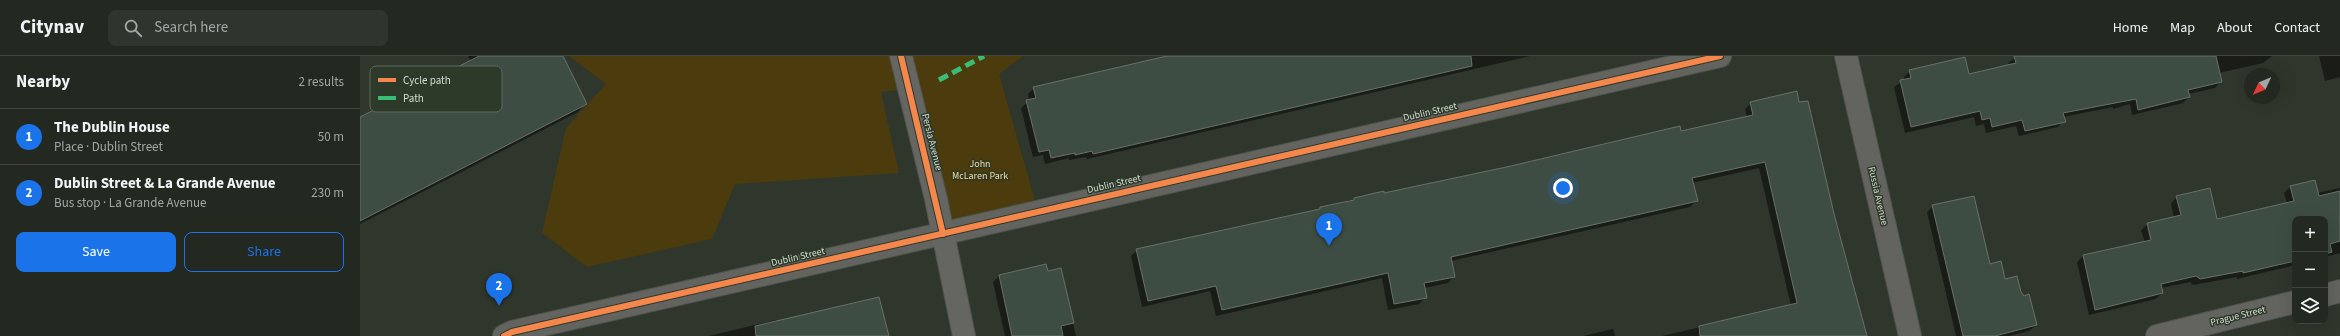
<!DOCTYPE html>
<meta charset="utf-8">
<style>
:root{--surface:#232821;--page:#2f342e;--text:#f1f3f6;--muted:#a3a6a5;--line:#40443f;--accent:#1a73e8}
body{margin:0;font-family:"Source Sans 3",sans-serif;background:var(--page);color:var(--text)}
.controls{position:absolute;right:12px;bottom:12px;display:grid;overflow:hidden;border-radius:8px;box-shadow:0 4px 16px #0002}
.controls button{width:36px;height:36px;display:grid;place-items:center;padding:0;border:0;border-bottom:1px solid var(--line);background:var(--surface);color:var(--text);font:20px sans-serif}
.compass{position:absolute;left:1884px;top:12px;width:36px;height:36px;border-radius:50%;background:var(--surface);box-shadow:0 4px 16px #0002;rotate:226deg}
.you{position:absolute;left:1203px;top:132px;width:14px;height:14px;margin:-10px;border:3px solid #fff;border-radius:50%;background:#1a73e8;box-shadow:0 0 0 6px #1a73e833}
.badge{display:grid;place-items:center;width:26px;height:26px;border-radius:50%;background:var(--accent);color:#fff;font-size:13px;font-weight:700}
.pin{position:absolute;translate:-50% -33px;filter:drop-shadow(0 1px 2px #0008)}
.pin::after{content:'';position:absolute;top:21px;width:14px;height:12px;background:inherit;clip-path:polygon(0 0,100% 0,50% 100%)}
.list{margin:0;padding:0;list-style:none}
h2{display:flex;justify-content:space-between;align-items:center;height:52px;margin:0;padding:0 16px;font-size:17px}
h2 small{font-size:13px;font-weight:400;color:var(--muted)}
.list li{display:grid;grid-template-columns:26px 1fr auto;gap:12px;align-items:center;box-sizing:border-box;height:56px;padding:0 16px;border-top:1px solid var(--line)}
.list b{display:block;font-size:15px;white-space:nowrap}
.list p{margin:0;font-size:13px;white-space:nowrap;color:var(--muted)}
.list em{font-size:13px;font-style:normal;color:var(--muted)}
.actions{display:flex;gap:8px;padding:12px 16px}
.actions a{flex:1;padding:9px 0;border:1px solid var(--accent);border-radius:8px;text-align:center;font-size:14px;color:var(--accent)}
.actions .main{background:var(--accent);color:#fff}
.icon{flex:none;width:22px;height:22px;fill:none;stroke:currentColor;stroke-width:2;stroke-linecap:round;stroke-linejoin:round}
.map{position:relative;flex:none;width:1980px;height:280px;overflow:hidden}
header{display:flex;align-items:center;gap:24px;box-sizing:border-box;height:56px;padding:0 20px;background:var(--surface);border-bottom:1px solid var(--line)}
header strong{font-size:19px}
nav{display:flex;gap:22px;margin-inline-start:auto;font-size:14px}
.search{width:280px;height:36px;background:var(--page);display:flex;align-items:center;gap:10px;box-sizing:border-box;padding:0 14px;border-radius:8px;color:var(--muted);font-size:15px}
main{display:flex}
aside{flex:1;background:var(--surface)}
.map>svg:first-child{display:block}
.green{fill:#4c3b0d}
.shadow{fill:#0007;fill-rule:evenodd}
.building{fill:#3e4d44;stroke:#68706a}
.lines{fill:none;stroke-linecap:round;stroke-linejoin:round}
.street-casing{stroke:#4e534b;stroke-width:24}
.secondary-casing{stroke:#4e534b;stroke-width:24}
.street{stroke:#636460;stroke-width:22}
.secondary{stroke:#656662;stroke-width:22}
.quiet{stroke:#3abd76;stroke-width:5;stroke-dasharray:10 5;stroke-linecap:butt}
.cycleway-casing{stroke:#2d3929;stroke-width:8}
.cycleway{stroke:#f5874c;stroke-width:6}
.labels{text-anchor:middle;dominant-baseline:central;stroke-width:3;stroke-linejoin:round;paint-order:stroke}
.street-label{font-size:10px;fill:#d5ddd3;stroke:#2d3929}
.park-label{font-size:10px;fill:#fcda98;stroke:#2d3929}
.key{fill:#2d3929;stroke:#5f6a5c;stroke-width:1}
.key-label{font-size:11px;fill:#d5ddd3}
</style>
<header>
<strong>Citynav</strong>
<div class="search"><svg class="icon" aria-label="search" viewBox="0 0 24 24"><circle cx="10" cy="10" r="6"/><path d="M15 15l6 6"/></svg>Search here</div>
<nav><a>Home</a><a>Map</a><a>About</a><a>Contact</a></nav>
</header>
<main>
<aside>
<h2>Nearby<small>2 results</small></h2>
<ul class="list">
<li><span class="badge">1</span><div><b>The Dublin House</b><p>Place · Dublin Street</p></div><em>50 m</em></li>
<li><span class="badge">2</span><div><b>Dublin Street &amp; La Grande Avenue</b><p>Bus stop · La Grande Avenue</p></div><em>230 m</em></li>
</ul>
<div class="actions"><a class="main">Save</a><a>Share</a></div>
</aside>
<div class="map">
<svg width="1980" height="280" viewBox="0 0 1980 280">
<rect width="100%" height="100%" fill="#2f362c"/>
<polygon class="green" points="209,0 663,0 639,18 675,145 587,170 557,32 521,36 539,117 375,128 352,183 227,211 182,177 206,72 246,28"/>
<g class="shadow">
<polygon points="108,0 201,0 225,48 218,56 0,168 0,62 111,5"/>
<polygon points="812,0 1170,0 727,103 726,101 709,104 709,102 685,108 683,99 673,101 661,52 669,45 668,38 674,32"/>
<polygon points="1658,0 1912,0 1903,7 1859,17 1861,25 1855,32 1828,38 1829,41 1823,47 1772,59 1770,48 1753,53 1753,51 1703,61 1704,65 1698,71 1659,80 1656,70 1626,77 1624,68 1616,70 1614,61 1545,77 1534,31 1544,24 1544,21 1550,15 1609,19 1649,10 1648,7"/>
<polygon points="1959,0 1980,0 1980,21 1965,25"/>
<polygon points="1391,47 1473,158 1506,280 1302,280 1431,250 1399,112 1332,127 1336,145 1330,151 1091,205 1094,220 1088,227 1064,232 1066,241 1059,248 1028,254 1022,222 856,260 850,235 782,251 771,200 777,194 958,154 994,143 1024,139 1387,61 1385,53"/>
<path d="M1930 131 1957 137 1980 132V197L1965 201V163H1935V209L1877 223V221L1833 229 1830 226 1801 232 1802 237 1796 243 1729 259 1717 206 1723 200 1785 187 1781 174 1788 168 1814 162 1811 147 1817 141 1856 164 1927 148 1924 137ZM1787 171H1789L1793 189H1791Z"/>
<polygon points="1573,150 1644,224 1660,237 1676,269 1669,275 1649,280 1596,280 1567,156"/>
<polygon points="700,213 716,280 645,280 633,226 639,220"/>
<polygon points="416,264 416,266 528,280 349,280"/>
<polygon points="1253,273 1255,280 1223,280"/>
</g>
<g class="building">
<polygon points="119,0 203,0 227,48 0,165 0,61"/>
<polygon points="807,0 1111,0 1112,10 733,98 732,95 715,99 715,97 691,102 689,94 679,96 666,44 676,42 673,31"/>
<polygon points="1654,0 1856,0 1862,26 1828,34 1830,41 1778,54 1776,43 1703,57 1706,66 1665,75 1662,64 1632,71 1630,62 1622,64 1620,55 1551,71 1540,24 1551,22 1549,14 1605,1 1609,18 1656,7"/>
<polygon points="1437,35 1439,46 1448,45 1474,158 1507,280 1340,280 1339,270 1437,247 1405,106 1332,122 1338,145 1091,201 1095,221 1064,227 1067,242 1034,248 1028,217 862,254 856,230 788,245 776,193 960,153 960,151 994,144 994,142 1024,135 1024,137 1151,110 1320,70 1321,75 1393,59 1390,46"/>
<polygon points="1955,124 1959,140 1980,135 1980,185 1970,188 1972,196 1965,198 1965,163 1935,163 1935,205 1883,217 1883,215 1840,223 1836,220 1801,228 1803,237 1735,254 1723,199 1791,184 1787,167 1821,159 1816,140 1850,132 1857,163 1934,145 1930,130"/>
<polygon points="1614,140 1630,208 1641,205 1645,223 1657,220 1661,236 1664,240 1669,238 1677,269 1635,280 1603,280 1572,149"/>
<polygon points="686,208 688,215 701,212 714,267 701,270 703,280 652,280 639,219"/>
<polygon points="519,241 529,280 396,280 395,270"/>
</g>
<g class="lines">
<defs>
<g id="street">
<polyline points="1486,0 1550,280"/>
<polyline points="1965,239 1980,235"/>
<polyline points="144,280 152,276 1360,0"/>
<polyline points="1797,280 1935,246"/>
</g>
<polyline id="secondary" points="541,0 576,143 604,280"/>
</defs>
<use href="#street" class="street-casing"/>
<use href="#secondary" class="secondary-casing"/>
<use href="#street" class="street"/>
<use href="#secondary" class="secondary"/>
<polyline class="quiet" points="579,24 624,0"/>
<defs>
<g id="cycleway">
<polyline points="541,0 583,178"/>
<polyline points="144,280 152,276 1360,0"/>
</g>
</defs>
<use href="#cycleway" class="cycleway-casing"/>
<use href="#cycleway" class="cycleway"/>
</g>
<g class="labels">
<g class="street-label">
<text transform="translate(1070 56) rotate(-13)">Dublin Street</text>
<text transform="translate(572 86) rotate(76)">Persia Avenue</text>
<text transform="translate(754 128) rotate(-13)">Dublin Street</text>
<text transform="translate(1518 140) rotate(77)">Russia Avenue</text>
<text transform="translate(438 201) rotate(-13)">Dublin Street</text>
<text transform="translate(1878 260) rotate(-14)">Prague Street</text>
</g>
<g class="park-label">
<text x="620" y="108">John<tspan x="620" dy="12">McLaren Park</tspan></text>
</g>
</g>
<rect x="10" y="10" width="132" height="46" rx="6" class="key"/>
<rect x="18" y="22" width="18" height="4" fill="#f5874c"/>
<rect x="18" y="40" width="18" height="4" fill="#3abd76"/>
<g class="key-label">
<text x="43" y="28">Cycle path</text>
<text x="43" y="46">Path</text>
</g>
</svg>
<div class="controls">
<button>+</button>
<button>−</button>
<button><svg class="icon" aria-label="layers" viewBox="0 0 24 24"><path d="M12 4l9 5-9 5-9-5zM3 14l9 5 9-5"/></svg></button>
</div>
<svg class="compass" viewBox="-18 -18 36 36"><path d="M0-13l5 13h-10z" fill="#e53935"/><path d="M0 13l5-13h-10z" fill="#a3a6a5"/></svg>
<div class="you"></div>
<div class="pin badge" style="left:969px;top:190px">1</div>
<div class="pin badge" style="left:139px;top:250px">2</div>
</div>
</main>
